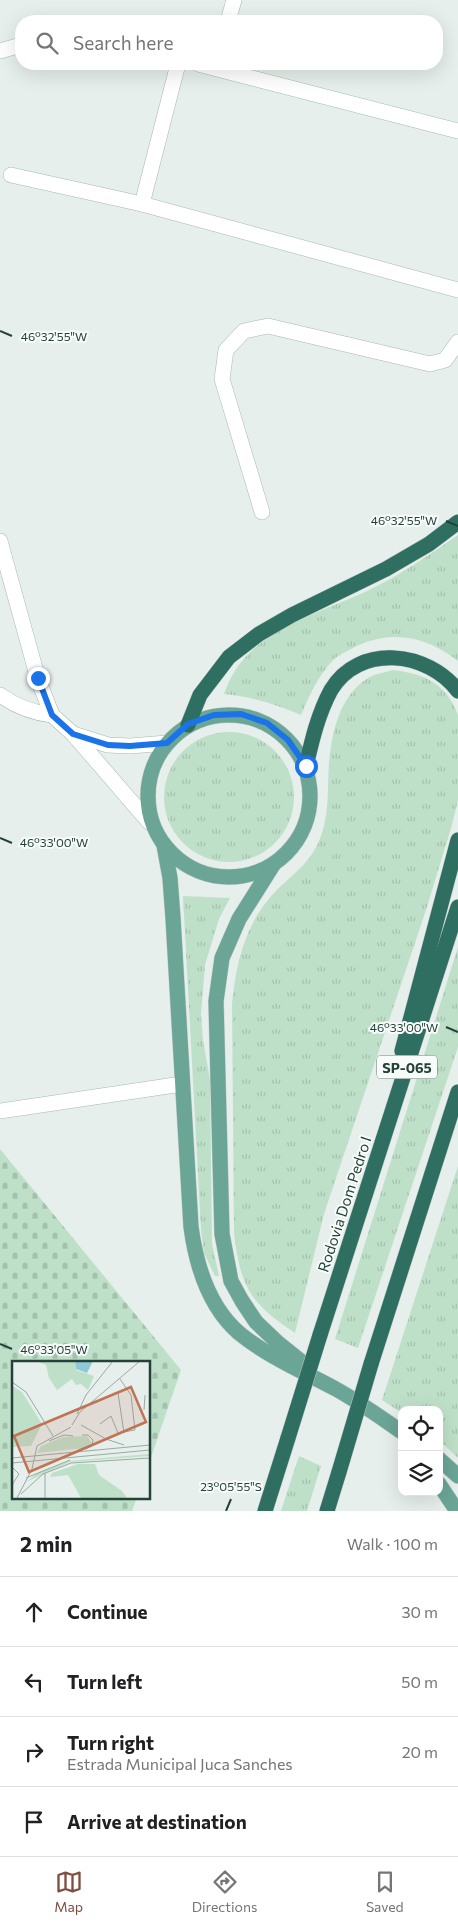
<!DOCTYPE html>
<meta charset="utf-8">
<style>
:root{--surface:#fff;--page:#f6f6f6;--text:#202124;--muted:#757577;--line:#e0e0e0;--accent:#7f4e3f}
body{margin:0;font-family:Commissioner,sans-serif;background:var(--page);color:var(--text)}
.controls{position:absolute;right:15px;bottom:15px;display:grid;overflow:hidden;border-radius:10px;box-shadow:0 5px 20px #0002}
.controls button{width:45px;height:45px;display:grid;place-items:center;padding:0;border:0;border-bottom:1px solid var(--line);background:var(--surface);color:var(--text);font:25px sans-serif}
.stop{position:absolute;width:15px;height:15px;margin:-11px;border:4px solid #1a73e8;border-radius:50%;background:#fff}
.stop.end{background:#1a73e8;border-color:#fff;box-shadow:0 1px 5px #0008}
.list{margin:0;padding:0;list-style:none}
h2{display:flex;justify-content:space-between;align-items:center;height:65px;margin:0;padding:0 20px;font-size:21px}
h2 small{font-size:16px;font-weight:400;color:var(--muted)}
.list li{display:grid;grid-template-columns:32px 1fr auto;gap:15px;align-items:center;box-sizing:border-box;height:70px;padding:0 20px;border-top:1px solid var(--line)}
.list b{display:block;font-size:19px;white-space:nowrap}
.list p{margin:0;font-size:16px;white-space:nowrap;color:var(--muted)}
.list em{font-size:16px;font-style:normal;color:var(--muted)}
.icon{flex:none;width:28px;height:28px;fill:none;stroke:currentColor;stroke-width:2;stroke-linecap:round;stroke-linejoin:round}
.map{position:relative;flex:none;width:458px;height:1511px;overflow:hidden}
.search{position:absolute;background:var(--surface);box-shadow:0 5px 20px #0002;left:15px;right:15px;top:15px;height:55px;display:flex;align-items:center;gap:12px;box-sizing:border-box;padding:0 18px;border-radius:20px;color:var(--muted);font-size:19px}
.sheet{height:345px;background:var(--surface)}
nav{display:flex;justify-content:space-around;align-items:center;box-sizing:border-box;height:70px;border-top:1px solid var(--line);background:var(--surface);font-size:14px;color:var(--muted)}
nav a{display:grid;justify-items:center;gap:2px}
nav .on{color:var(--accent)}
.map>svg:first-child{display:block}
.grass{fill:url(#grass-tufts)}
.cemetery{fill:url(#cemetery-stones)}
.lines{fill:none;stroke-linecap:round;stroke-linejoin:round}
.minor-casing{stroke:#a8b8b2;stroke-width:16}
.major-casing{stroke:#c2cac8;stroke-width:16}
.highway-casing{stroke:#c2cac8;stroke-width:16}
.minor{stroke:#fff;stroke-width:15}
.major{stroke:#6aa596;stroke-width:15}
.highway{stroke:#2f6f62;stroke-width:15}
.highway-bridge-casing{stroke:#c2cac8;stroke-width:16;stroke-linecap:butt}
.highway-bridge{stroke:#2f6f62;stroke-width:15}
.route{stroke:#1a73e8;stroke-width:6}
.ticks{fill:none;stroke:#24423a;stroke-width:2}
.labels{text-anchor:middle;dominant-baseline:central;stroke-width:4;stroke-linejoin:round;paint-order:stroke}
.shield{fill:#f7fbf9;stroke:#637a73;stroke-width:1}
.shield-label{font-size:14px;font-weight:bold;fill:#24423a}
.street-label{font-size:15px;fill:#24423a;stroke:#f7fbf9}
.inset-road{fill:none;stroke:#98aaa4;stroke-width:1}
.view{fill:#c07456;fill-opacity:0.15;stroke:#c07456;stroke-width:2.5}
.inset-edge{fill:none;stroke:#24423a;stroke-width:2.5}
.ticks-label{font-size:12px;text-anchor:middle;fill:#24423a;stroke:#f7fbf9;stroke-width:4;stroke-linejoin:round;paint-order:stroke}
</style>
<div class="map">
<svg width="458" height="1511" viewBox="0 0 458 1511">
<defs>
<pattern id="grass-tufts" width="24" height="20" patternUnits="userSpaceOnUse" patternTransform="scale(1.25)"><rect width="24" height="20" fill="#bfe0c8"/><path d="M3 7l-1-3M5 7V3M7 7l1-3M15 17l-1-3M17 17v-4M19 17l1-3" fill="none" stroke="#a4c1ad"/></pattern>
<pattern id="cemetery-stones" width="16" height="16" patternUnits="userSpaceOnUse" patternTransform="scale(1.25)"><rect width="16" height="16" fill="#bfe0c8"/><path d="M2 7V4a2 2 0 0 1 4 0v3zM10 15v-3a2 2 0 0 1 4 0v3z" fill="#a4c1ad"/></pattern>
</defs>
<rect width="100%" height="100%" fill="#e6efeb"/>
<g class="grass">
<path d="M458 535V661C425 635 388 629 351 649 345 652 339 655 334 659 318 676 310 694 301 715 274 704 253 697 224 694 246 627 321 615 377 586 406 571 432 553 458 535Z"/>
<path d="M393 670C425 674 446 683 458 715V800L452 825 426 910 324 1214 295 1333C250 1303 241 1288 234 1234L232 1004C236 963 245 924 274 893 292 874 308 866 319 841 330 816 327 790 329 763 332 730 341 690 374 675 380 673 387 672 393 670Z"/>
<circle cx="229" cy="797" r="65"/>
<polygon points="183,896 230,898 219,919 205,965 201,1014 203,1040 210,1080 212,1244 219,1276 215,1276 204,1253 201,1230"/>
<polygon points="458,947 458,1047 358,1348 335,1339"/>
<polygon points="458,1166 458,1458 439,1440 439,1410 402,1410 402,1413 382,1400"/>
<polygon points="299,1456 321,1466 307,1511 281,1511"/>
</g>
<polygon class="cemetery" points="0,1149 181,1370 149,1463 149,1362 14,1362 14,1497 137,1497 132,1511 0,1511"/>
<g class="lines">
<defs>
<g id="minor">
<polyline points="228,21 234,0"/>
<polyline points="0,51 21,45"/>
<polyline points="198,64 458,131"/>
<polyline points="11,175 142,204 458,290"/>
<polyline points="142,204 178,64"/>
<polyline points="262,512 222,379 226,350 244,331 268,326 430,364 445,360 458,342"/>
<polyline points="0,541 38,679 52,715 73,734 149,822"/>
<path d="M0 695C17 707 32 713 52 715"/>
<polyline points="73,734 108,745 130,746 167,743"/>
<polyline points="0,1111 182,1084"/>
</g>
<g id="major">
<circle cx="229" cy="796" r="81"/>
<path d="M164 845 170 878 173 918 191 1227C196 1264 209 1307 239 1333 267 1356 302 1371 334 1388 358 1401 380 1417 402 1432"/>
<polyline points="273,865 239,919 222,958 216,1001 222,1234 231,1281 242,1301 256,1322 277,1342 307,1366"/>
<polyline points="439,1459 458,1476"/>
<polyline points="439,1484 457,1511"/>
</g>
<g id="highway">
<polyline points="188,725 200,695 229,657 259,634 292,615 386,569 429,544 458,522"/>
<path d="M306 766C312 740 318 714 331 690 359 643 428 651 458 691"/>
<polyline points="402,1051 458,840"/>
<polyline points="320,1335 458,907"/>
<polyline points="371,1364 458,1092"/>
<polyline points="265,1511 288,1438"/>
<polyline points="327,1511 339,1472"/>
</g>
</defs>
<use href="#minor" class="minor-casing"/>
<use href="#major" class="major-casing"/>
<use href="#highway" class="highway-casing"/>
<use href="#minor" class="minor"/>
<use href="#major" class="major"/>
<use href="#highway" class="highway"/>
<defs>
<g id="highway-bridge">
<polyline points="288,1438 320,1335"/>
<polyline points="339,1472 371,1364"/>
</g>
</defs>
<use href="#highway-bridge" class="highway-bridge-casing"/>
<use href="#highway-bridge" class="highway-bridge"/>
</g>
<g class="lines">
<polyline class="route" points="38,678 52,715 73,734 108,745 130,746 167,743 188,724 214,715 241,714 267,723 288,740 306,766"/>
</g>
<path class="ticks" d="M0 331 12 336M446 521 458 526M0 838 12 843M446 1027 458 1032M0 1344 12 1349M226 1511 231 1499"/>
<g class="labels">
<rect class="shield" x="377" y="1055.5" width="60" height="23" rx="4"/>
<g class="shield-label">
<text x="407" y="1067">SP-065</text>
</g>
<g class="street-label">
<text transform="translate(344 1204) rotate(-72)">Rodovia Dom Pedro I</text>
</g>
</g>
<g transform="translate(12 1361)">
<rect width="138" height="138" fill="#e6efeb"/>
<path d="M75 75 80 82 73 87 25 92 29 85 51 76ZM137 93V95L58 101 14 121 27 111 56 100Z" fill="#bfe0c8"/>
<path d="M24 0H63L64 9 82 15 76 29 69 23 64 24 60 18 45 29 37 17 34 4ZM66 103H83L87 114 110 130 115 137H69L56 114 38 116 40 112Z" fill="#bfe0c8"/>
<path d="M0 25 10 31 30 63 19 85 0 86Z" fill="#bfe0c8"/>
<path d="M81 0 75 12 64 8 63 0Z" fill="#8ec9d4"/>
<path class="inset-road" d="M0 21 14 31 41 75M106 32 112 72M132 49 133 34M65 53 74 34 101 0M88 63 99 55 106 72 123 69 119 34 108 18M60 64 68 51 128 0M69 64 94 78 112 84M70 74H76L81 79 80 85 73 88M37 80 52 74 61 75M0 97 138 84M0 102 138 89M0 106 7 113 0 124M33 112V137M14 117 58 99M9 133 31 113 59 102 138 97M5 137 20 108 25 85 59 66"/>
<path class="view" d="M119 26 134 61 17 111 2 75Z"/>
<rect width="138" height="138" class="inset-edge"/>
</g>
<g class="ticks-label">
<text x="54" y="341">46°32'55"W</text>
<text x="404" y="525">46°32'55"W</text>
<text x="54" y="847">46°33'00"W</text>
<text x="404" y="1032">46°33'00"W</text>
<text x="54" y="1354">46°33'05"W</text>
<text x="231" y="1491">23°05'55"S</text>
</g>
</svg>
<div class="controls">
<button><svg class="icon" aria-label="locate" viewBox="0 0 24 24"><circle cx="12" cy="12" r="6"/><path d="M12 2v4M12 18v4M2 12h4M18 12h4"/></svg></button>
<button><svg class="icon" aria-label="layers" viewBox="0 0 24 24"><path d="M12 4l9 5-9 5-9-5zM3 14l9 5 9-5"/></svg></button>
</div>
<div class="stop" style="left:306px;top:766px"></div>
<div class="stop end" style="left:38px;top:678px"></div>
<div class="search"><svg class="icon" aria-label="search" viewBox="0 0 24 24"><circle cx="10" cy="10" r="6"/><path d="M15 15l6 6"/></svg>Search here</div>
</div>
<section class="sheet">
<h2>2 min<small>Walk · 100 m</small></h2>
<ul class="list">
<li><svg class="icon" aria-label="ahead" viewBox="0 0 24 24"><path d="M12 20V5M6 11l6-6 6 6"/></svg><div><b>Continue</b></div><em>30 m</em></li>
<li><svg class="icon" aria-label="left" viewBox="0 0 24 24"><path d="M17 20v-9H6M10 6l-5 5 5 5"/></svg><div><b>Turn left</b></div><em>50 m</em></li>
<li><svg class="icon" aria-label="right" viewBox="0 0 24 24"><path d="M7 20v-9h11M14 6l5 5-5 5"/></svg><div><b>Turn right</b><p>Estrada Municipal Juca Sanches</p></div><em>20 m</em></li>
<li><svg class="icon" aria-label="arrive" viewBox="0 0 24 24"><path d="M6 21V4h12l-3 4 3 4H6"/></svg><div><b>Arrive at destination</b></div></li>
</ul>
</section>
<nav>
<a class="on"><svg class="icon" aria-label="map" viewBox="0 0 24 24"><path d="M3 6l6-2 6 2 6-2v14l-6 2-6-2-6 2zM9 4v14M15 6v14"/></svg>Map</a>
<a><svg class="icon" aria-label="directions" viewBox="0 0 24 24"><path d="M12 3l9 9-9 9-9-9zM9 14v-3h6M13 9l2 2-2 2"/></svg>Directions</a>
<a><svg class="icon" aria-label="saved" viewBox="0 0 24 24"><path d="M7 4h10v16l-5-4-5 4z"/></svg>Saved</a>
</nav>
